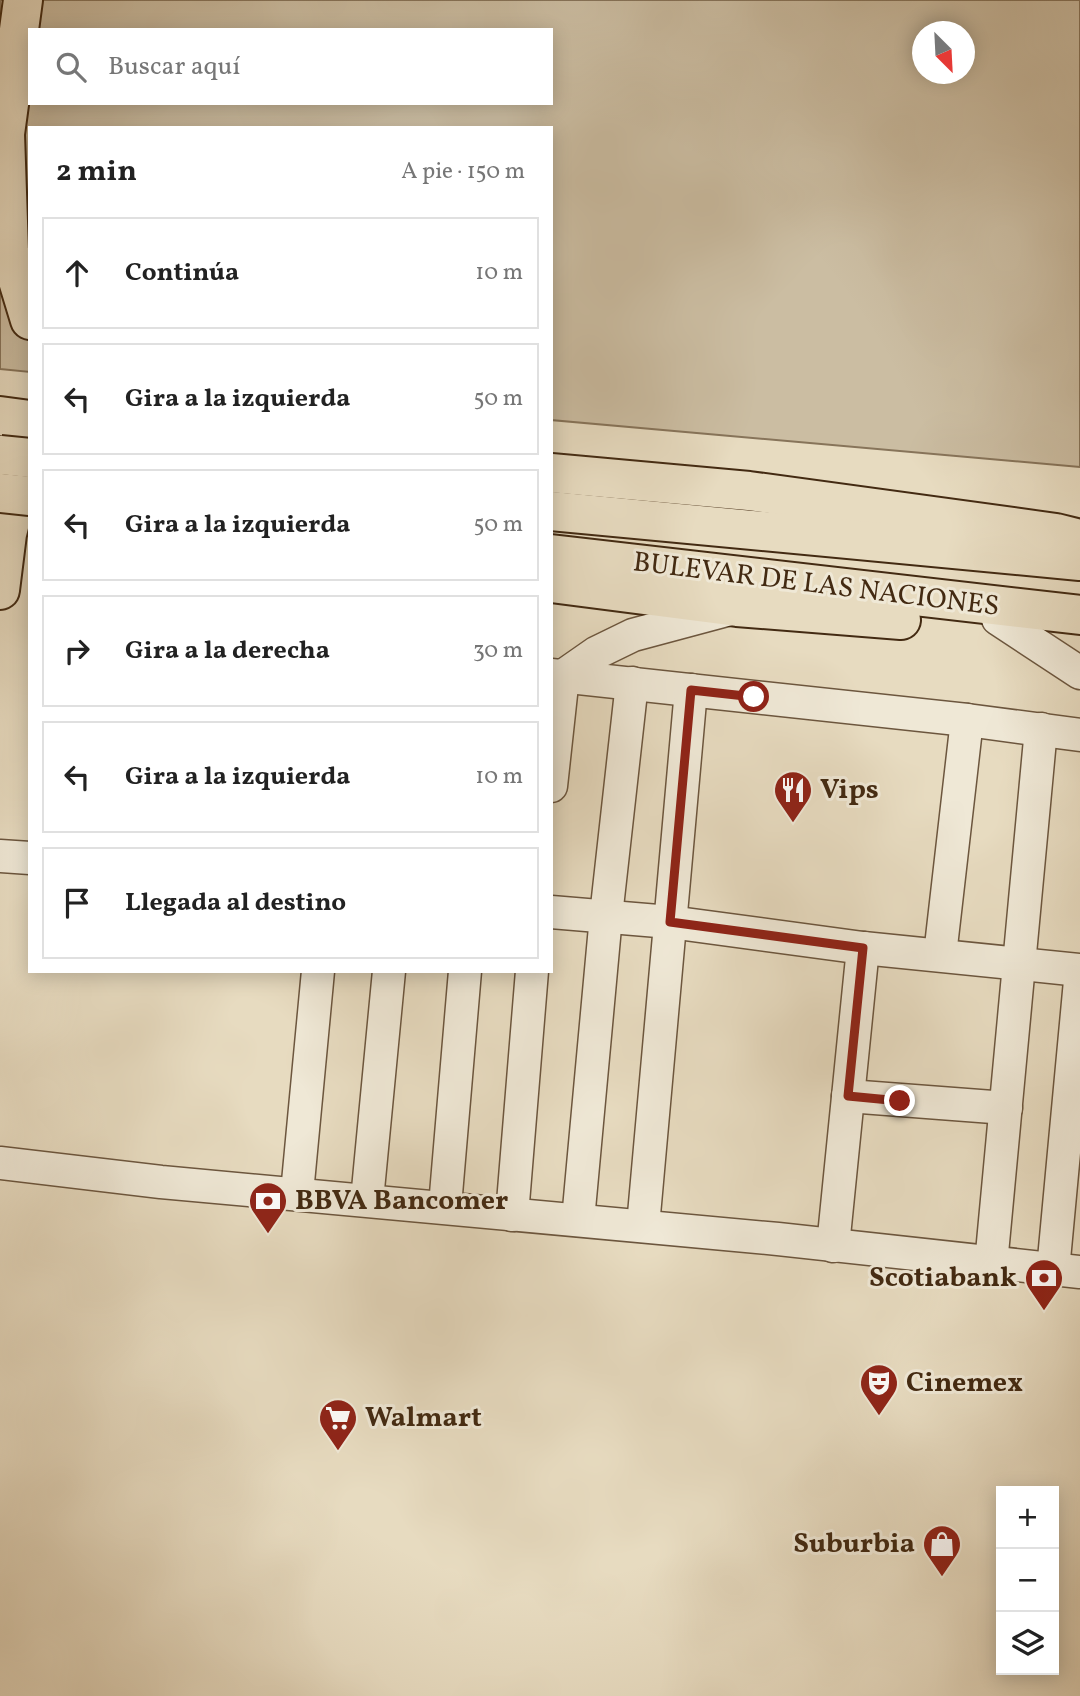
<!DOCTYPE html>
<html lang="es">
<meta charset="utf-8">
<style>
:root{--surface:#fff;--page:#f6f6f6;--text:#222;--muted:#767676;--line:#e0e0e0}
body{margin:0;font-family:Vollkorn,serif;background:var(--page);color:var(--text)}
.controls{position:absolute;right:21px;bottom:21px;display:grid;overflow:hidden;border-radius:0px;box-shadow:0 4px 18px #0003}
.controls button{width:63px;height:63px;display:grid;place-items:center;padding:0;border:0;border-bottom:2px solid var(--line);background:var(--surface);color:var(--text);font:35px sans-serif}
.compass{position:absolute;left:912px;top:21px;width:63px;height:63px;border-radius:50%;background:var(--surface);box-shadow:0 4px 18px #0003;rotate:156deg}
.stop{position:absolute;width:21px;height:21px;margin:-16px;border:5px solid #8f2418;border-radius:50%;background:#fff}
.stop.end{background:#8f2418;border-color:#fff;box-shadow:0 2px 7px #0008}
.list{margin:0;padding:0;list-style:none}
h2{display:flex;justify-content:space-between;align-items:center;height:91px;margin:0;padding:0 28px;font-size:30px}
h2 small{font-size:23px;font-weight:400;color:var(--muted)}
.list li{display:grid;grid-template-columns:46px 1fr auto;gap:21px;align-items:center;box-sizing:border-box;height:112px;margin:0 14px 14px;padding:0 14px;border:2px solid var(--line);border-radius:0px}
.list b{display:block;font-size:26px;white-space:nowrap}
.list em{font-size:23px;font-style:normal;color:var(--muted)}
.icon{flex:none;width:38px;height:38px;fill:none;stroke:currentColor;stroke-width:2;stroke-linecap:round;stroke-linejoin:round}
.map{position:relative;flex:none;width:1080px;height:1696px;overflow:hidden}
.search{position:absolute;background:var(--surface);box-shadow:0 4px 18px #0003;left:28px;top:28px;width:525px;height:77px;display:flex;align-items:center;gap:18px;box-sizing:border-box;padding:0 24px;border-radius:0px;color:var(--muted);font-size:26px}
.panel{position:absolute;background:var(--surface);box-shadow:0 4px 18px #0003;left:28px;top:126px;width:525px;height:847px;border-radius:0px}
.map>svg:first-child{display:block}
.green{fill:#cbbda2;stroke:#87745a;stroke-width:2;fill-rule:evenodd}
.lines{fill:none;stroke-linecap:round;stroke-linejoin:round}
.minor-casing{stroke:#6c563e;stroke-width:35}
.major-casing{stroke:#432a12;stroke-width:42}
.minor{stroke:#efe8d6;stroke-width:32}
.major{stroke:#e7dbc0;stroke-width:38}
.major-bridge-casing{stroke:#432a12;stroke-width:42;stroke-linecap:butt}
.major-bridge{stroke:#e7dbc0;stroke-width:38}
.route{stroke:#8f2418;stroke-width:9}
.labels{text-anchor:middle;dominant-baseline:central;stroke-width:6;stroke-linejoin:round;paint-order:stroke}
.street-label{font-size:28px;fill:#432a12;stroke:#efe8d6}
.poi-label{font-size:28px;font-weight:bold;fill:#432a12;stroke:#efe8d6;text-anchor:start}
</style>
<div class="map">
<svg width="1080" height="1696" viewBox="0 0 1080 1696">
<rect width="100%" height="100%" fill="#e7dbc0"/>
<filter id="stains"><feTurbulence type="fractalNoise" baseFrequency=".00286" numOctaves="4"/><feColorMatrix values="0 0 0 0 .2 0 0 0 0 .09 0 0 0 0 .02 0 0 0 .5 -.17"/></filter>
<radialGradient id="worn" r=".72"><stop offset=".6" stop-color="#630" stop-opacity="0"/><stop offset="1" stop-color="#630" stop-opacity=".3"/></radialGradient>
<path class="green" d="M0 0H1080V467L551 420V128H30V372L0 369ZM30 30H551V103H30ZM922 32H964V74H922Z"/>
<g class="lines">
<defs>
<g id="minor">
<polyline points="998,619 1080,673"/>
<polyline points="551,675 967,720 1080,735"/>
<polyline points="551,786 563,676 596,653 633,635 730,609"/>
<polyline points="0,856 30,858"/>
<polyline points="551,912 670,922 863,948 1080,970"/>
<polyline points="940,955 967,720"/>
<polyline points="848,1096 1006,1108"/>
<polyline points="0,1163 161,1182 778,1239 1080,1272"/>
<polyline points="297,1193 318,971"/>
<polyline points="367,1200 389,971"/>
<polyline points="445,1206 465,971"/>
<polyline points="512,1215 532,971"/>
<polyline points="578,1220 606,916 632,683"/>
<polyline points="643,1226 691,690"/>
<polyline points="833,1246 863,948"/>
<polyline points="991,1264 1041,729"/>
<polyline points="1053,1270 1080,981"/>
</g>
<g id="major">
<polyline points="23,0 5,134 9,251 30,320"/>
<polyline points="0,416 30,420"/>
<polyline points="551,473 749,491 1056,533 1080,539"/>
<polyline points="551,511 1080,561"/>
<polyline points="551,554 1080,615"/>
<polyline points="551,583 737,607 901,620"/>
<polyline points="0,590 7,534 25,462"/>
</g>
</defs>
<use href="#minor" class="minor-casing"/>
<use href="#major" class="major-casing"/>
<use href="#minor" class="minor"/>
<use href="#major" class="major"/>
<defs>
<g id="major-bridge">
<polyline points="0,455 30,458"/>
<polyline points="0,493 30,496"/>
</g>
</defs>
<use href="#major-bridge" class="major-bridge-casing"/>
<use href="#major-bridge" class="major-bridge"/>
</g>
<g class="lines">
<polyline class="route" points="754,697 691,690 670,922 863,948 848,1096 900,1101"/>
</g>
<defs>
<symbol id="restaurant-pin" viewBox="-11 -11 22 30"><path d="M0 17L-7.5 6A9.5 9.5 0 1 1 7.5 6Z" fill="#8f2418" stroke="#efe8d6"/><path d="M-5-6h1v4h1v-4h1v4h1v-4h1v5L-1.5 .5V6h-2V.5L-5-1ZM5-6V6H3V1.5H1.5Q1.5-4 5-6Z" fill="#fff"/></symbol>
<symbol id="bank-pin" viewBox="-11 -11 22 30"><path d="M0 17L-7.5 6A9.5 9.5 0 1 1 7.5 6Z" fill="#8f2418" stroke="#efe8d6"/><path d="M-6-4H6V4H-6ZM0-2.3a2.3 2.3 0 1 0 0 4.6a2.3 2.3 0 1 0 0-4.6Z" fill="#fff"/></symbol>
<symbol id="theatre-pin" viewBox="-11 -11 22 30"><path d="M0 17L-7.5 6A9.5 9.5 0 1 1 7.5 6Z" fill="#8f2418" stroke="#efe8d6"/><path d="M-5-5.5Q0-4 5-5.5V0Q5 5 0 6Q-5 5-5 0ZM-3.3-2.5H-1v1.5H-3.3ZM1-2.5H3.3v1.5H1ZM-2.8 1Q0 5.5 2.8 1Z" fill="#fff"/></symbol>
<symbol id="supermarket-pin" viewBox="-11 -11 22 30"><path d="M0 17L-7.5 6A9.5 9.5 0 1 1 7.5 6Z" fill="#8f2418" stroke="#efe8d6"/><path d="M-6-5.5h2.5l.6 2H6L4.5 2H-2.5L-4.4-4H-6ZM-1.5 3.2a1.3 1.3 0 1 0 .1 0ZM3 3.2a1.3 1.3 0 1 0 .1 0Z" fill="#fff"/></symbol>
<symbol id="shop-pin" viewBox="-11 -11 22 30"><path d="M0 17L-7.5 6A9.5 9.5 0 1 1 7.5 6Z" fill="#8f2418" stroke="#efe8d6"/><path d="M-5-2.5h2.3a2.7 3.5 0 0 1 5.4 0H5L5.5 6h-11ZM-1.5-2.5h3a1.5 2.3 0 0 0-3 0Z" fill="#fff"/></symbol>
</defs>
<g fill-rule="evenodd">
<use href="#restaurant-pin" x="771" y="768" width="44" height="60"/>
<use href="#bank-pin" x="246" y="1179" width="44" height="60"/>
<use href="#bank-pin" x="1022" y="1256" width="44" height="60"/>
<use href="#theatre-pin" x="857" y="1361" width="44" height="60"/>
<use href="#supermarket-pin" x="316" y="1396" width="44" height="60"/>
<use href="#shop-pin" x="920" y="1522" width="44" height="60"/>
</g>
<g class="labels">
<g class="street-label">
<text transform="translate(816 585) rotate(7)">BULEVAR DE LAS NACIONES</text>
</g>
<g class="poi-label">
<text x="820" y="790">Vips</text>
<text x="295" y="1201">BBVA Bancomer</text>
<text x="1017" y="1278" text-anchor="end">Scotiabank</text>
<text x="906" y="1383">Cinemex</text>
<text x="365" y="1418">Walmart</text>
<text x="915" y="1544" text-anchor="end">Suburbia</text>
</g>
</g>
<rect width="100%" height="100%" filter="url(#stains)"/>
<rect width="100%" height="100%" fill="url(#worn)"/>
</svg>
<div class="controls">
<button>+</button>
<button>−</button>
<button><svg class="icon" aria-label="layers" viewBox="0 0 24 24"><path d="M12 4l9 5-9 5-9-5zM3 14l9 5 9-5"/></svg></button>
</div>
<svg class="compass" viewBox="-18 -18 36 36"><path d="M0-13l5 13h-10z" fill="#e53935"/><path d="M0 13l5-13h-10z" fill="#767676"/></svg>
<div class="stop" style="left:754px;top:697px"></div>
<div class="stop end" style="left:900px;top:1101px"></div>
<div class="search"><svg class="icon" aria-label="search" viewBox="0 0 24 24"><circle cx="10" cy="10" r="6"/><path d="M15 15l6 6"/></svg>Buscar aquí</div>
<section class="panel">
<h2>2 min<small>A pie · 150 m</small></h2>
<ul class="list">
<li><svg class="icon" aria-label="ahead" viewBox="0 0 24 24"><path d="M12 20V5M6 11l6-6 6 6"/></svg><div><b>Continúa</b></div><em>10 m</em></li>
<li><svg class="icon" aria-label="left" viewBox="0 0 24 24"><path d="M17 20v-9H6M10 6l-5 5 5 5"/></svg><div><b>Gira a la izquierda</b></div><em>50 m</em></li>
<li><svg class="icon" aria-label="left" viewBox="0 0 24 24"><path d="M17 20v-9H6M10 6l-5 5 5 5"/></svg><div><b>Gira a la izquierda</b></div><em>50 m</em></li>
<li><svg class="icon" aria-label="right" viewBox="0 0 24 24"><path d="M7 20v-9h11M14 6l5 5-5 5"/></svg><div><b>Gira a la derecha</b></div><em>30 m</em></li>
<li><svg class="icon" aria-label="left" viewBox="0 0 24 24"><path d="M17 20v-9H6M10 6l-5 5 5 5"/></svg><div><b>Gira a la izquierda</b></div><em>10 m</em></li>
<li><svg class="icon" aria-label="arrive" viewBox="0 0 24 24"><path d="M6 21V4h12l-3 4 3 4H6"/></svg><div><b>Llegada al destino</b></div></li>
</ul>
</section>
</div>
